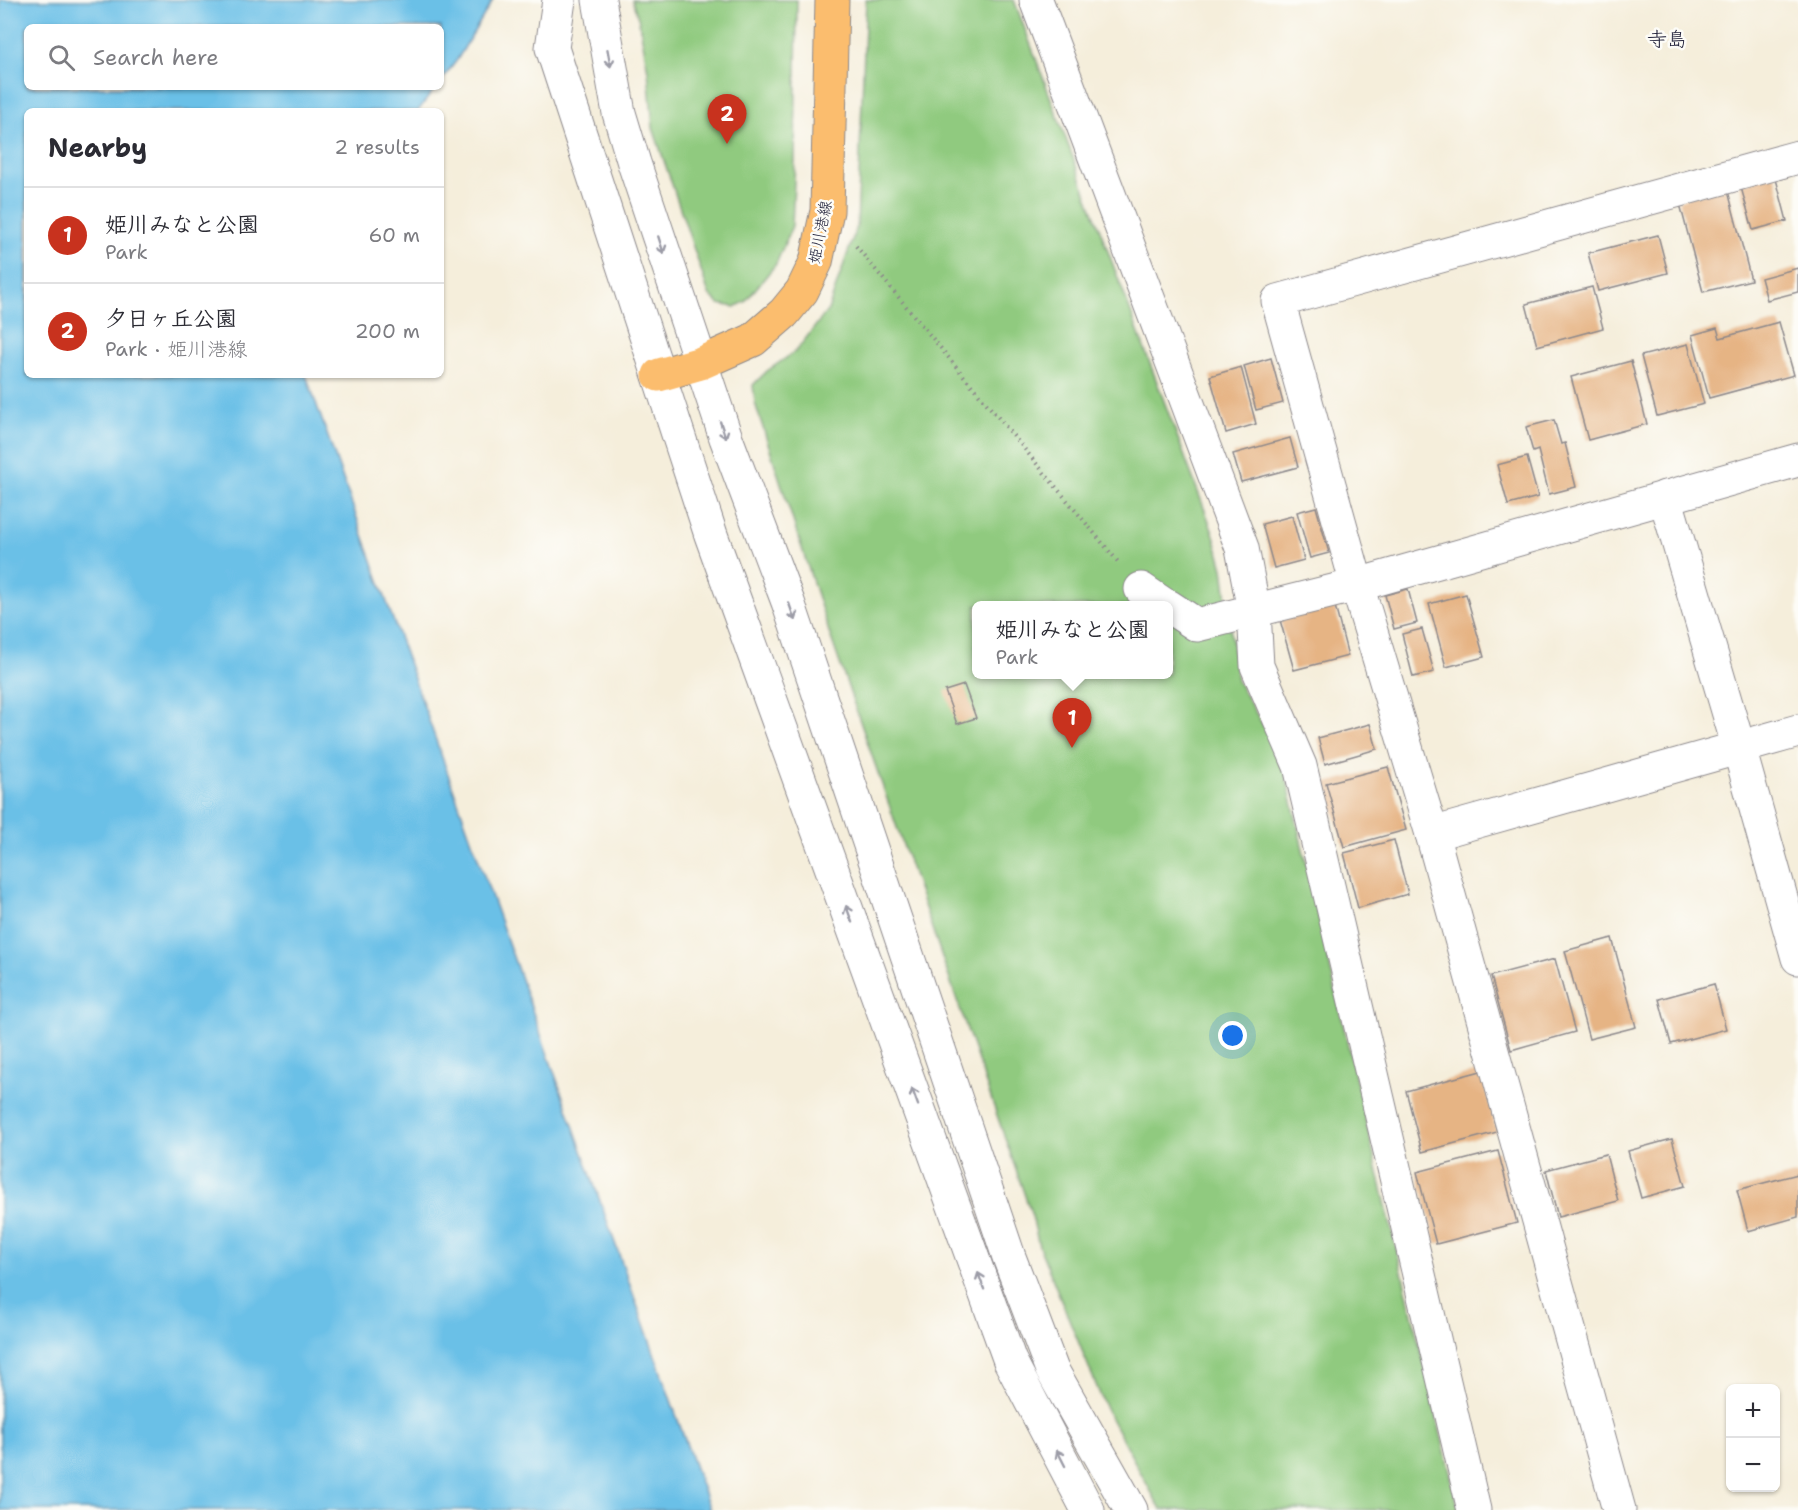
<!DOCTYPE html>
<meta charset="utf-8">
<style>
:root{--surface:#fff;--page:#f2f2f3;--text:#2b2b33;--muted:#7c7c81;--line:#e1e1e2;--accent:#c8321e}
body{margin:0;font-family:"Shantell Sans","Klee One",sans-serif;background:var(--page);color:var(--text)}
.controls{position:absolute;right:18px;bottom:18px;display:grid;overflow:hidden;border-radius:9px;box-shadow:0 2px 4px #0004}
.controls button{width:54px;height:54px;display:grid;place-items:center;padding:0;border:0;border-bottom:2px solid var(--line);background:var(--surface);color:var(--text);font:30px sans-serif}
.you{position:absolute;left:1233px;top:1036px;width:21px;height:21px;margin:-15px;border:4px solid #fff;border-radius:50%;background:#1a73e8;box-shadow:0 0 0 9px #1a73e833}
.badge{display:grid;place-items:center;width:39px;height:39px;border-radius:50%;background:var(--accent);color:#fff;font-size:20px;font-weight:700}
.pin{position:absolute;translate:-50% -50px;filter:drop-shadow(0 2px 3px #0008)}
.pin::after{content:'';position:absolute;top:32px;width:21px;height:18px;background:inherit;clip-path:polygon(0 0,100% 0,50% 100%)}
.popup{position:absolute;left:972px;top:601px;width:201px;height:78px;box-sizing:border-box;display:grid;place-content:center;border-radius:9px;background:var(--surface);filter:drop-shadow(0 2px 4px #0005);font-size:20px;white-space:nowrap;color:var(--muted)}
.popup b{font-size:22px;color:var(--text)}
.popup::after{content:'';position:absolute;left:50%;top:100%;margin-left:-12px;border:12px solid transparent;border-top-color:var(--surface)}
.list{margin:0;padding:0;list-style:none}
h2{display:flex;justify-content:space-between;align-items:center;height:78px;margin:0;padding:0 24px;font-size:26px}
h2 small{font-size:20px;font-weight:400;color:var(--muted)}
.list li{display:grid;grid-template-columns:39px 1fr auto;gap:18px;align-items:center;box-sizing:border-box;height:96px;padding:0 24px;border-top:2px solid var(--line)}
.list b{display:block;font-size:22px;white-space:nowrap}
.list p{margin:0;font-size:20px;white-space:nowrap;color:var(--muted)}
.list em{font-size:20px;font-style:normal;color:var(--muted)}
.icon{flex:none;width:33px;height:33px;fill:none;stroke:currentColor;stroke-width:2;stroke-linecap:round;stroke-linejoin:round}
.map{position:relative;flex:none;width:1798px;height:1510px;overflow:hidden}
.search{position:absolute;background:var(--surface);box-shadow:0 2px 4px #0004;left:24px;top:24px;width:420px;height:66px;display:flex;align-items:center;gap:15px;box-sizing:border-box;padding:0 21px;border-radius:9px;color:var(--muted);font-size:22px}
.panel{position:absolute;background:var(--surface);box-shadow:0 2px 4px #0004;left:24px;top:108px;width:420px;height:270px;border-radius:9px}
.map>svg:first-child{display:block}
.green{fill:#90ca7f;stroke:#59765d;stroke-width:1.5;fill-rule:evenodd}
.water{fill:#6ac0e7;stroke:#467191;stroke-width:1.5}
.building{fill:#e6b484}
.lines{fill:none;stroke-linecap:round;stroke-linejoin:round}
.minor-casing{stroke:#8c888b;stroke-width:35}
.major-casing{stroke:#8c888b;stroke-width:35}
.path{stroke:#8c888b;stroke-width:4;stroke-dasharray:1.5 4.5;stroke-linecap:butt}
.minor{stroke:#fff;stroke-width:33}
.major{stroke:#fbbd6e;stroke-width:33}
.oneway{stroke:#9c9ca7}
.labels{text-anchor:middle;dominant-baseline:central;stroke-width:5;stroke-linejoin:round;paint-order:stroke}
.street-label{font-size:16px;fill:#22223b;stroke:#fdfcf7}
.quarter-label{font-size:20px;fill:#22223b;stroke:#fdfcf7}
</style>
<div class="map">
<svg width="1798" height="1510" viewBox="0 0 1798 1510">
<rect width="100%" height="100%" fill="#fdfcf7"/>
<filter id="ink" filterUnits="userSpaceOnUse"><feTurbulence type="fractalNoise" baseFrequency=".0167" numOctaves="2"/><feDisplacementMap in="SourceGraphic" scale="12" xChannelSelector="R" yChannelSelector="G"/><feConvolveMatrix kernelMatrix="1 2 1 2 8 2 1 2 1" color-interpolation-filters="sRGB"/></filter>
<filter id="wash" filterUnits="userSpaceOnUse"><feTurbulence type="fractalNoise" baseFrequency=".008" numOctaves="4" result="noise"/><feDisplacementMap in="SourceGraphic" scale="24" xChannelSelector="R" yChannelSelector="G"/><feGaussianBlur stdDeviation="1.35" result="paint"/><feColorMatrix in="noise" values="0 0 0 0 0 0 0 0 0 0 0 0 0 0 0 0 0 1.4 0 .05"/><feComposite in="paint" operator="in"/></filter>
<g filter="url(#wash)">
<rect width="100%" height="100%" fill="#f5eedb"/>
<g class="green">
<polygon points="632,0 797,0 795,160 792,226 776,264 745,302 735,307 719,304 709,294 653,128 648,71 639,21"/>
<path d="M866 0H1014L1213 532 1223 568 1237 681 1263 725 1285 771 1361 1102 1459 1510H1161L1106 1409 1039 1246 1032 1216 829 632 755 403 753 385 767 371 796 351 828 310 857 226ZM976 606H1168V674H976Z"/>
</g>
<polygon class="water" points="0,0 493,0 457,60 441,81 441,27 27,27 27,87 436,87 418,111 27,111 27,375 306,375 710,1510 0,1510"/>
<g id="blocks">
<g class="building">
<polygon points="1775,175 1787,221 1753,230 1740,184"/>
<polygon points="1727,187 1751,280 1703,292 1679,200"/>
<polygon points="1658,235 1668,273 1598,291 1588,253"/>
<polygon points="1798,268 1798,292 1767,300 1761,278"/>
<polygon points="1592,287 1603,328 1537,346 1526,304"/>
<polygon points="1779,322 1794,375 1709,398 1692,335 1717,328 1720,338"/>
<polygon points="1688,344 1704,404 1657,416 1641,356"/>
<polygon points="1271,358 1283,403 1256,410 1244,366"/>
<polygon points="1631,361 1647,424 1588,440 1571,377"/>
<polygon points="1241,367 1256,424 1226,433 1210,376"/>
<polygon points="1554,420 1561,444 1565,443 1576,487 1549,494 1538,450 1533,452 1526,427"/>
<polygon points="1290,438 1298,467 1241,482 1233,454"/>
<polygon points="1527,457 1538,497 1508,505 1497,465"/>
<polygon points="1316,507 1329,553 1310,558 1297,512"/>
<polygon points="1292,516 1304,560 1274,568 1262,524"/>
<polygon points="1408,589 1417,623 1394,629 1385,595"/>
<polygon points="1466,594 1484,657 1446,667 1429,604"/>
<polygon points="1335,606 1348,656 1294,670 1280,620"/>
<polygon points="1422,629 1434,672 1413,677 1402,634"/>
<polygon points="964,685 976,718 957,724 945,691"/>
<polygon points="1370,724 1377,749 1325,764 1318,738"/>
<polygon points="1388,767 1406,830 1344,847 1326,783"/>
<polygon points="1394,840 1408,894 1358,908 1344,853"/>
<polygon points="1612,938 1636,1027 1589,1039 1565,951"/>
<polygon points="1555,959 1575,1032 1511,1050 1491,976"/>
<polygon points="1714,984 1726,1029 1671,1044 1659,999"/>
<polygon points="1481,1071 1497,1132 1422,1152 1406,1091"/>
<polygon points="1672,1139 1685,1186 1641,1198 1628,1151"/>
<polygon points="1498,1151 1517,1223 1436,1244 1417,1172"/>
<polygon points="1606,1154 1618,1201 1558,1217 1546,1170"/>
<polygon points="1798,1174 1798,1217 1748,1231 1737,1190"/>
</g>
</g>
</g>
<g filter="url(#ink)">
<use href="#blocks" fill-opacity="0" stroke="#8c888b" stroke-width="1.5"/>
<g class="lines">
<defs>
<g id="minor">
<polyline points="559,0 552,48 711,535 1010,1361 1088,1510"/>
<polyline points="599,0 619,113 634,163 726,438 788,602 1009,1257 1052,1370 1131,1510"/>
<polyline points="1036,0 1242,548 1254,611 1257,666 1300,766 1474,1510"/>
<polyline points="1665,497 1739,748 1798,958"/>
<polyline points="1141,589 1166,606"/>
<polyline points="1168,606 1197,625 1357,585 1798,460"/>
<polyline points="1432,834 1798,731"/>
<polyline points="1619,1510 1432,834 1357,585 1278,301 1798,157"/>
</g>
<polyline id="major" points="659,375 701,363 753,340 784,313 802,291 816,262 827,211 832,0"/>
</defs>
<use href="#minor" class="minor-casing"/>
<use href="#major" class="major-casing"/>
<polyline class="path" points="856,246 1119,563"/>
<use href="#minor" class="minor"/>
<use href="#major" class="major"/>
</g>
<defs><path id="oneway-shaft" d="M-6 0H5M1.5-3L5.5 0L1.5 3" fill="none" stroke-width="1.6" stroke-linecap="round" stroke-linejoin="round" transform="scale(1.5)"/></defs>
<g class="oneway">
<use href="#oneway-shaft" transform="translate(609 58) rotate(80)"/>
<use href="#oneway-shaft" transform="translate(661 245) rotate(72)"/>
<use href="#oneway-shaft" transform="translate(723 430) rotate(71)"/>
<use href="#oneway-shaft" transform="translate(792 612) rotate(71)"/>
<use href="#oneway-shaft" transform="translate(849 914) rotate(-110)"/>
<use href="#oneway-shaft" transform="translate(915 1097) rotate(-110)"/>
<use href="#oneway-shaft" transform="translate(981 1281) rotate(-110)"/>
<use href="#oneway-shaft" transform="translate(1061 1458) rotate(-117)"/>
</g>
</g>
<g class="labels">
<g class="street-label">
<text transform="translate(820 232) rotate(-79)">姫川港線</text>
</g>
<g class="quarter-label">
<text x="1667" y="39">寺島</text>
</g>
</g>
</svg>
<div class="controls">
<button>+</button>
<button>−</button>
</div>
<div class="you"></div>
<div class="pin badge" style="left:1072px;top:748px">1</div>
<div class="popup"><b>姫川みなと公園</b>Park</div>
<div class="pin badge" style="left:727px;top:144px">2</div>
<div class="search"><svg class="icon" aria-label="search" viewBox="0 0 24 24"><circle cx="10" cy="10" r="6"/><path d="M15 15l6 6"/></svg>Search here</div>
<section class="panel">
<h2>Nearby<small>2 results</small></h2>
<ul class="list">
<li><span class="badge">1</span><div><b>姫川みなと公園</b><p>Park</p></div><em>60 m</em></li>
<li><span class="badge">2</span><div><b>夕日ヶ丘公園</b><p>Park · 姫川港線</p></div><em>200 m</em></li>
</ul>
</section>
</div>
